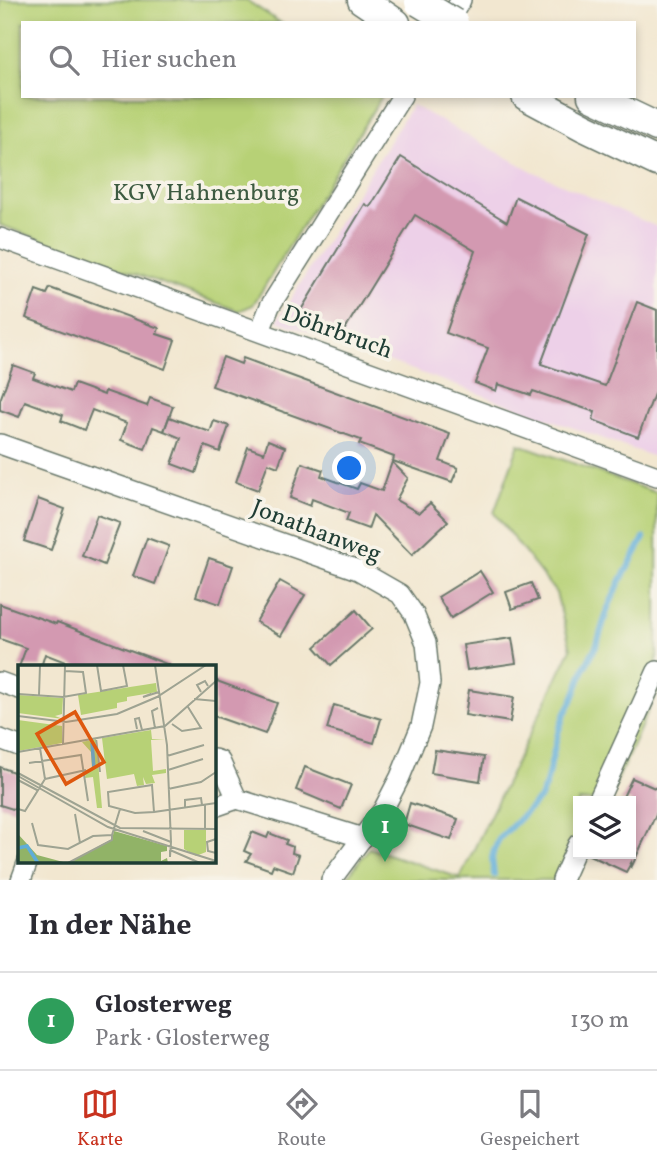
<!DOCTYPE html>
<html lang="de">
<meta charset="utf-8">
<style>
:root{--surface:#fff;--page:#f7f7f7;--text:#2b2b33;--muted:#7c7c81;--line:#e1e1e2;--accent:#c8321e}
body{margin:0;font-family:Vollkorn,serif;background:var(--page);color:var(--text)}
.controls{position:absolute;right:21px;bottom:21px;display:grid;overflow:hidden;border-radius:0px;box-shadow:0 4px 10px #0003}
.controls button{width:63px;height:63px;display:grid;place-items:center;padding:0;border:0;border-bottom:2px solid var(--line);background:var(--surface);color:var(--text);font:35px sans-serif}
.you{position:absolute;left:350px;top:469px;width:24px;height:24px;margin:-18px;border:5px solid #fff;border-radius:50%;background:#1a73e8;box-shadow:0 0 0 10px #1a73e833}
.badge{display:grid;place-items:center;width:46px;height:46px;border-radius:50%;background:var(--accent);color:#fff;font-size:23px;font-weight:700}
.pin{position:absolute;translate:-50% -58px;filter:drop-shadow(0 2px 4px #0008)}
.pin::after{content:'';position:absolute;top:37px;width:24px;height:21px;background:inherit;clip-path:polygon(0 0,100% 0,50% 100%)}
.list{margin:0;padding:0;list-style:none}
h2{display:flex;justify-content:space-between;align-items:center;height:91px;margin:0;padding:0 28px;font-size:30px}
h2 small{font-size:23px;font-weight:400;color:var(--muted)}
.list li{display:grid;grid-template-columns:46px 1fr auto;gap:21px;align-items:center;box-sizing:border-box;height:98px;padding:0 28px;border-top:2px solid var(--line)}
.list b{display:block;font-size:26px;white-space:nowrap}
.list p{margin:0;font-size:23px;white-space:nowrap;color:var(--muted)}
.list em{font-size:23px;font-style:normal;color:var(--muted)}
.icon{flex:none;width:38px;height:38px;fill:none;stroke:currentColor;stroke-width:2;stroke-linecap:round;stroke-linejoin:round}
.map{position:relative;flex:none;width:657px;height:880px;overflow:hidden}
.search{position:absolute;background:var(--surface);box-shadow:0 4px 10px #0003;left:21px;right:21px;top:21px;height:77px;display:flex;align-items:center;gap:18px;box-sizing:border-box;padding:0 24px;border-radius:0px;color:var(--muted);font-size:26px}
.sheet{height:189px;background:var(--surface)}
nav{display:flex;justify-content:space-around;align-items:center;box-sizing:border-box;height:98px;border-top:2px solid var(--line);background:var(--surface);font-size:19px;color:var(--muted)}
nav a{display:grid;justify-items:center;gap:4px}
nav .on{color:var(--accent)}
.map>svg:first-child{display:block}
.built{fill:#edd0e8}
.green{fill:#b7d176;stroke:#6b8755;stroke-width:2}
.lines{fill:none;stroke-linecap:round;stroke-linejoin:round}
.stream{stroke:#5fadd9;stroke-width:6}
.building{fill:#d399b1}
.minor-casing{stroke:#69786b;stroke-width:22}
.highway-casing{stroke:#69786b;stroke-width:31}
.minor{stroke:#fff;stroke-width:19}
.highway{stroke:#fff;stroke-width:28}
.highway-bridge-casing{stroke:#69786b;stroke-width:31;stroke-linecap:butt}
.highway-bridge{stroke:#fff;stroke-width:28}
.labels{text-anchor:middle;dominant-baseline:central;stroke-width:7;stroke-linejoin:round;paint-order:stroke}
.park-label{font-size:24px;fill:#3d5b41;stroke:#f7f3e8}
.street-label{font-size:24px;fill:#1f3d34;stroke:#f7f3e8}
.inset-river{fill:none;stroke:#5fadd9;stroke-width:3.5}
.inset-road{fill:none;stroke:#9ea392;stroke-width:2}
.view{fill:#de580e;fill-opacity:0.15;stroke:#de580e;stroke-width:3.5}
.inset-edge{fill:none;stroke:#1f3d34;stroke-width:3.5}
</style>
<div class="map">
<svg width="657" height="880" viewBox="0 0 657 880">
<rect width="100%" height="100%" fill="#f7f3e8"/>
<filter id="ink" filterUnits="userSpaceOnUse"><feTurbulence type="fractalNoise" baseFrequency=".0143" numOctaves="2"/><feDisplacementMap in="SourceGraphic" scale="14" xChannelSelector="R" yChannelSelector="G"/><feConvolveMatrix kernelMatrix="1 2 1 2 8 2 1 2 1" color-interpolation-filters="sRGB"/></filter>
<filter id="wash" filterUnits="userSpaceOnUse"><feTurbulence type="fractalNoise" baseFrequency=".00686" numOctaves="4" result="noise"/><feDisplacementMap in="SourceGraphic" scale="28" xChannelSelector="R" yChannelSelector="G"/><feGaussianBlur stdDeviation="1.57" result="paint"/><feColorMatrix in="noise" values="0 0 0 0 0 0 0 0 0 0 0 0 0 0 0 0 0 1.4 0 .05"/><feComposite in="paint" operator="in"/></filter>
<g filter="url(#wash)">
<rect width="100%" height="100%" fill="#f2e7d0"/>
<polygon class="built" points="412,105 532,171 657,227 657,458 277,321"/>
<g class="green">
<polygon points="0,0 246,0 281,23 23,23 23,96 382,96 253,305 239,311 0,225"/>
<polygon points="519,444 657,493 657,691 608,801 578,801 578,854 585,854 573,880 345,880 369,848 460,878 571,649 556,593 494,513"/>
</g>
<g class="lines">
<polyline class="stream" points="494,875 492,858 494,850 499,839 540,798 546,784 558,733 564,715 572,701 585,667 597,644 608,608 620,582 644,538"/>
</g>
<g id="blocks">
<g class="building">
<polygon points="401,157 507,222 516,197 589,234 541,364 605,386 637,302 657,310 657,386 638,437 593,420 595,412 533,391 531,395 498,384 496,391 475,383 488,348 446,333 475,251 415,215 342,334 301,310 365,204 370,207"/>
<polygon points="50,288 159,328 157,334 175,340 165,369 26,318 36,290 47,294"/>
<polygon points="223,357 241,364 243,358 450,434 440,461 458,468 452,482 393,461 394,457 359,444 361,440 212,386"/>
<polygon points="13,365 35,373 33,378 71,392 74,384 104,395 105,391 147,406 150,398 173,406 164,431 153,427 145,449 121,440 127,423 92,410 84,430 61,421 63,415 25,401 19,417 0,410 0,400"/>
<polygon points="169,417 210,432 214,421 229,426 220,452 205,446 196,473 172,464 181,438 164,431"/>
<polygon points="268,440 285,447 278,467 268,463 258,490 236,482 248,447 264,453"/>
<polygon points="392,462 408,478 396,500 419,513 430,503 448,521 412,555 373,515 368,529 346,521 349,513 312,499 310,506 290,498 302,463 323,470 321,476 357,489 360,483 382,491"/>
<polygon points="38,499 65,509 51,550 24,541"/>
<polygon points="97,515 120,523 104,565 82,556"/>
<polygon points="147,538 169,546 155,584 133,576"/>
<polygon points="209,558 233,566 220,604 196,596"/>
<polygon points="480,571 493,592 451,618 438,597"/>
<polygon points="280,581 305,595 281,636 256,622"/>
<polygon points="531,583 538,600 512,609 506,592"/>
<polygon points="0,604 56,624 57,622 169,665 169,667 78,667 45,654 41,667 19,667 26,648 0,639"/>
<polygon points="356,610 372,629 331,665 315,647"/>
<polygon points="512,638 516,663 467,670 463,645"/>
<polygon points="214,680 277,703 265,734 214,716"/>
<polygon points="469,690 514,697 510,722 465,715"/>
<polygon points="334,705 381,719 374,743 327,729"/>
<polygon points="435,750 484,757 480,781 431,773"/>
<polygon points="0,767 19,774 19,811 0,805"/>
<polygon points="305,767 351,785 341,809 296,790"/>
<polygon points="632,778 657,789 657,812 631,868 631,863 626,872 587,854 631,854 631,801 621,801"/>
<polygon points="410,803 458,819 451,840 404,824"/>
<polygon points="252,832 267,838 269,833 287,840 285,844 293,847 292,853 299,855 293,872 273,865 271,870 246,861 251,854 244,851"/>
</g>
</g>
</g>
<g filter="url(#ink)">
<use href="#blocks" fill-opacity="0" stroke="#69786b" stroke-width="2"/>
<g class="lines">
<defs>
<g id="minor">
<polyline points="447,23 461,0"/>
<polyline points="0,238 657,476"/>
<polyline points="260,331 270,306 402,96"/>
<polyline points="0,444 358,570 400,594 414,614 426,643 430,683 421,726 400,777 383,810 331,880"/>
<polyline points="0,682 19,689"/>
<polyline points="0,739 19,746"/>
<polyline points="214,759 220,761 237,799"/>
<polyline points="598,801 657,671"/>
<polyline points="214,807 237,799 363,838"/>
<polyline points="21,880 28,861"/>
<polyline points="562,880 578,844"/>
</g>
<g id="highway">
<polyline points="362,0 396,23"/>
<polyline points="526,96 584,127 657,162"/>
<polyline points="592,96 657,127"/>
</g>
</defs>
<use href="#minor" class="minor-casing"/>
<use href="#highway" class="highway-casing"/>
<use href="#minor" class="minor"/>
<use href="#highway" class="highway"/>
<defs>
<polyline id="highway-bridge" points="419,2 454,23"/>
</defs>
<use href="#highway-bridge" class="highway-bridge-casing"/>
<use href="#highway-bridge" class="highway-bridge"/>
</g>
</g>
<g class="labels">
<g class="park-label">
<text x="206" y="194">KGV Hahnenburg</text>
</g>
<g class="street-label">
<text transform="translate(337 333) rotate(20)">Döhrbruch</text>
<text transform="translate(316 532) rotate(21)">Jonathanweg</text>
</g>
</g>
<g transform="translate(18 665)">
<rect width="198" height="198" fill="#f2e7d0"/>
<path d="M138 18 139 27 109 32V36L99 38V43L63 50 60 30ZM0 30 45 33 44 49 37 51 45 54 0 48ZM0 55 44 61V78L0 86ZM133 65 134 74H147L133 75 135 106 148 104V108L134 110 137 118 128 119 125 112 126 120 119 121 116 109 89 114 84 73ZM78 74 84 143H79L75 112 67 113 68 105 74 104 73 87 64 77ZM166 165H188V187L178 191 166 184Z" fill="#b7d176"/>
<path d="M96 166 149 181V186L143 187V196L149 193 150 198H50L94 174ZM0 169 19 190 49 198H0Z" fill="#91b367"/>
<path class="inset-river" d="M74 78 76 103M0 183 9 181 20 198"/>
<path class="inset-road" d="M79 0 83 26 109 21 105 0M137 0 149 80 153 177 152 192V185M183 27 179 20 187 16 190 21M0 29 45 32 68 28 65 7 47 6M133 29 125 32 141 27M21 30 22 0M176 34 198 36M0 51 48 57 99 49 139 32 188 0M154 59 164 66 183 63 170 42M137 63 134 46 140 43M119 64 117 54 121 53 124 65M78 73 82 107M45 79 47 0M22 83 27 114M0 87 147 61 198 16M149 91 186 80M11 98 63 90 70 136M150 105 185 94M0 108 102 163 198 164M0 111 90 162 198 196M31 113 59 107M27 114 68 105M0 115 19 125M134 120 136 147 117 148 91 141 90 127ZM150 124 183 117 198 107M187 140V164M167 143V135L183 133 184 140M0 144 7 146 27 114M136 147 198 138M57 149 62 178M14 158 20 180 50 184 75 171 94 170 102 144M125 166 153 177M198 174 189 177 190 186 198 188M152 185 182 198M50 198 94 175V170"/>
<path class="view" d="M57 47 86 97 48 119 19 69Z"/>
<rect width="198" height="198" class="inset-edge"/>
</g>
</svg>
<div class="controls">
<button><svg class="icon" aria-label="layers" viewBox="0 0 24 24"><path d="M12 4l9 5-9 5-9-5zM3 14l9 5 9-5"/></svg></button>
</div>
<div class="you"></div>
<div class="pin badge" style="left:385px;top:862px;background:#2e9e5b">1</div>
<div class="search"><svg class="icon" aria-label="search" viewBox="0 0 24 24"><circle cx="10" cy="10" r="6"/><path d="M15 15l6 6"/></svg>Hier suchen</div>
</div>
<section class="sheet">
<h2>In der Nähe<small></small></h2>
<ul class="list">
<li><span class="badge" style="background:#2e9e5b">1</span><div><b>Glosterweg</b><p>Park · Glosterweg</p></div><em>130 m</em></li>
</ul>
</section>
<nav>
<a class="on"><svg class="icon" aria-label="map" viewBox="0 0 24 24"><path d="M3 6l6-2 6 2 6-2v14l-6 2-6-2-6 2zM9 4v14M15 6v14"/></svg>Karte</a>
<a><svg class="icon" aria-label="directions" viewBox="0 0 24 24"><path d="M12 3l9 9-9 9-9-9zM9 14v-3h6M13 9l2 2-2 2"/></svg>Route</a>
<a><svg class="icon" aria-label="saved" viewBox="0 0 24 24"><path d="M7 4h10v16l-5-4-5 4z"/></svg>Gespeichert</a>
</nav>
